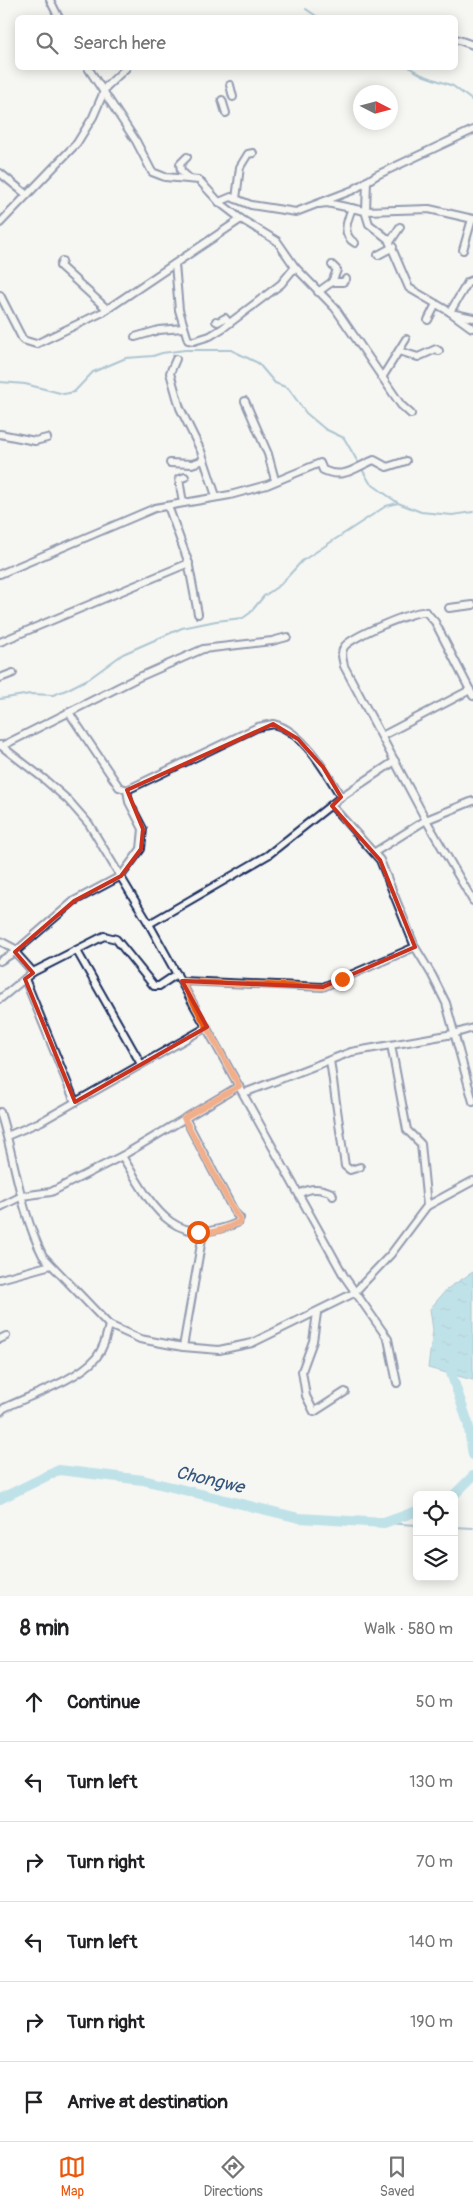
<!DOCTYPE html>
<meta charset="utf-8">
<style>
:root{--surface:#fff;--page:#f2f2f2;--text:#202124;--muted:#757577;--line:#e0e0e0;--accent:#ea580c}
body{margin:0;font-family:Pangolin,sans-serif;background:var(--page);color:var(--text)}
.controls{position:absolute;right:15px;bottom:15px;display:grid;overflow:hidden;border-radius:8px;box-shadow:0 2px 12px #0003}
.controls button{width:45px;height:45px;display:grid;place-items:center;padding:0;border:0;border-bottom:1px solid var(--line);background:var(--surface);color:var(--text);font:25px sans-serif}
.compass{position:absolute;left:353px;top:85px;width:45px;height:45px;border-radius:50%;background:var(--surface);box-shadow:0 2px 12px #0003;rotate:96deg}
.stop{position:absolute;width:15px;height:15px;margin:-11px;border:4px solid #ea580c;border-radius:50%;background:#fff}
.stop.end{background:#ea580c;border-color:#fff;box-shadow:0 1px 5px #0008}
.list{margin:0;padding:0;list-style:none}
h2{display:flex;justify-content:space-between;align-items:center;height:65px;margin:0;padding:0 20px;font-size:21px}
h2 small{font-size:16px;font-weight:400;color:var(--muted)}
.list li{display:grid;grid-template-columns:32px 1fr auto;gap:15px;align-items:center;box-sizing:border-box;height:80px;padding:0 20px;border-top:1px solid var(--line)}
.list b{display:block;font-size:19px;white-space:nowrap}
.list em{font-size:16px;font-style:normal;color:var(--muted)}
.icon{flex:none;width:28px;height:28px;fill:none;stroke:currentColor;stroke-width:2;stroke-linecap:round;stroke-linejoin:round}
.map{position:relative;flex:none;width:473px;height:1596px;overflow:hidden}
.search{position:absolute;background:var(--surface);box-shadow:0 2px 12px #0003;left:15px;right:15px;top:15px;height:55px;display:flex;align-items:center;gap:12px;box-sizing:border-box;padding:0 18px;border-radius:8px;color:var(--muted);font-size:19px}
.sheet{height:545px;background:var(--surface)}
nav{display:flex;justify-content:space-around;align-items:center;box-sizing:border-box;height:70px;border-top:1px solid var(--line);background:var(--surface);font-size:14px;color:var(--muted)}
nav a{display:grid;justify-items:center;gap:2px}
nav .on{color:var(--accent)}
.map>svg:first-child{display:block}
.water{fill:url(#water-ripples);stroke:#568caa}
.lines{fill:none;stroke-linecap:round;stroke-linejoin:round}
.stream{stroke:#568caa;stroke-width:2}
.river{stroke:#7dcadc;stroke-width:10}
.street-casing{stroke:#1b2f5e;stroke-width:10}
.street{stroke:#f6f6f2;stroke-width:6}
.route{stroke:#ea580c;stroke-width:6}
.marked{fill:none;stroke:#c8321e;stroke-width:4;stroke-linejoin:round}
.labels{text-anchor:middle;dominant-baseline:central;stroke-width:5;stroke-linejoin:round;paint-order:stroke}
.water-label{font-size:18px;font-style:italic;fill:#34567e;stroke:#f6f6f2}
</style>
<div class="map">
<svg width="473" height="1596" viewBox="0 0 473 1596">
<defs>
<pattern id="water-ripples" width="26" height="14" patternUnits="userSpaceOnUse" patternTransform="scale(1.25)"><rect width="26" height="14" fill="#7dcadc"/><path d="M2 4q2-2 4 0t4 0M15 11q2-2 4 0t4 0" fill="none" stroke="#66a4b6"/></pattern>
</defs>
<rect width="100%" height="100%" fill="#f6f6f2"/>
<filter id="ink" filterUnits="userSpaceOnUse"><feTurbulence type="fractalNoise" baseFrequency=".02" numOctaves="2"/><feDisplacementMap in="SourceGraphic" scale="10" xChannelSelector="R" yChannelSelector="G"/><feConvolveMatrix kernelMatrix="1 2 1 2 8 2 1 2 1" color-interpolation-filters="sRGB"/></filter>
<g filter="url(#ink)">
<polygon class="water" points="473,1272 473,1380 428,1368 433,1330 430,1309 447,1289"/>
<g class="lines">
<g class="stream">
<polyline points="306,9 319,18"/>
<polyline points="410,68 422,75 453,86 473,101"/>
<polyline points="0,382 25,384 64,394 74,392 93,372 126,358 153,356 162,353 185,350 231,350 258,363 275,383 288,388 306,413 325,429 344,438 370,483 398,503 421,512 452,515 473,512"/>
<polyline points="0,699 30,694 53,695 66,690 90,678 123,654 182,628 216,621 243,618 250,613 264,596 280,585 302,561 386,506 398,503"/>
<polyline points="384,1523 417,1525"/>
<polyline points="454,1527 473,1528"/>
</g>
<g class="river">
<polyline points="454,1362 451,1373 468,1423 473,1455"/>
<polyline points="454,1495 473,1476"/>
<polyline points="0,1499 59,1470 143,1480 299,1518 384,1523 417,1511"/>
</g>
<defs>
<g id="street">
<polyline points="50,0 59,18"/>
<polyline points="456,39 473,45"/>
<polyline points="88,68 136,141 152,172 165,177 199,180 219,202 241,219 277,241 295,267 281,284 223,328 210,336 194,341 188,340 179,310 175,264"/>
<polyline points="230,85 233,97"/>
<polyline points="222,100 226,113"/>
<polyline points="187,157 180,164 181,171 190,179"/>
<polyline points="0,173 27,195"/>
<polyline points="236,199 240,167 248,154 253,153"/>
<polyline points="219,202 231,197 251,205 296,212 353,190 377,175 473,130"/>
<polyline points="319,204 327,203 365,211 369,224 388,239 409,288 450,312 472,328"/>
<path d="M352 208C347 221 341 235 355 243"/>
<polyline points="365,211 429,209 473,219"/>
<polyline points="366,211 367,181"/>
<polyline points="0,223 77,143 93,117 106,87 126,68"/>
<polyline points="390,242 400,227"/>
<polyline points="463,250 472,219"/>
<polyline points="378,255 393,247"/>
<polyline points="62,261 60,266 107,309"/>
<polyline points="295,267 335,308 401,405 411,414"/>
<polyline points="332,282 343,282 346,279"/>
<polyline points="318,292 332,282 337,270 332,265"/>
<polyline points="0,295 23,340 36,344 103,312 241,219"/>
<polyline points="450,312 468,282 473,280"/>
<polyline points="455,314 473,318"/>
<polyline points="428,320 436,304"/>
<polyline points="216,321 218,322 225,318 229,323"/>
<polyline points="135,337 159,330 183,328"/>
<polyline points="399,351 418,357 436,349 439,351"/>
<polyline points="176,359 170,373 180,408 201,451 216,496"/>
<polyline points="383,376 406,339"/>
<polyline points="245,401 268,454 275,480"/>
<polyline points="0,434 35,441 47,438"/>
<polyline points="170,463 192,464 204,460"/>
<polyline points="183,503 179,479 185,477"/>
<polyline points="168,506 188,561 198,614"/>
<path d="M0 574 155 508 230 495 267 485 320 463 323 470C345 480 355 467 374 460L387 467 406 461"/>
<polyline points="449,608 473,605"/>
<polyline points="0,642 189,563"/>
<polyline points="0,678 13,673"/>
<path d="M473 696 435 622 426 612C414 610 350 637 344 647 340 654 343 659 344 666L426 820 473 901"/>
<path d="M70 714 119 787 127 790 258 727 273 724C302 730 327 773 341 797L395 761"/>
<polyline points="382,736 470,690"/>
<polyline points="0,745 44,779 68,800 89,824 149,924 344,1276 388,1339 397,1383"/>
<polyline points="2,746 137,678 203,649 272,641 287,637"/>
<polyline points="332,806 380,860 415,947 432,975 446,1003 473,1102"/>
<polyline points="375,852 426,820 473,801"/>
<polyline points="149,924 268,855 341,797"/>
<polyline points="0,941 17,950"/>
<polyline points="77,951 141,1064"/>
<polyline points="15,952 33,972"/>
<polyline points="0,961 15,952 74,901 121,876 141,849 143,829 129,802 127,790"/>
<polyline points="25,979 75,1102"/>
<polyline points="182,981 323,987 415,947"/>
<polyline points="0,999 33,972 104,936 116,939 154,986 159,986 177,974"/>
<polyline points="391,1045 407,1130 421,1144 427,1206"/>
<polyline points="330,1060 345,1166 350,1170 360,1167"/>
<polyline points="244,1093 351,1052 453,1034 473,1028"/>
<path d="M0 1112C15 1159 20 1211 43 1256L109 1325 140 1339 183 1347 219 1350 252 1343 354 1293 391 1254 427 1206 473 1181"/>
<polyline points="7,1136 42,1121 207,1027"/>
<path d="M122 1156C152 1205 172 1251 237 1223L240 1218 235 1213 185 1118"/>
<path d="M299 1194C311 1187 320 1188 332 1193L333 1196"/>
<polyline points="0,1207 22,1196 51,1192 122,1156 239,1086"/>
<polyline points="0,1279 51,1265"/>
<polyline points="317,1313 313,1341 302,1371 306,1396 314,1412 345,1392"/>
<polyline points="0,1339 6,1336"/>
<polyline points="183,1347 203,1233"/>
<path d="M0 1412 4 1408C31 1395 77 1380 96 1358 104 1348 106 1337 109 1325"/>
</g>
</defs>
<use href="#street" class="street-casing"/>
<use href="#street" class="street"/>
</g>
</g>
<g class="lines" filter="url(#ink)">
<path class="route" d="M198 1232C211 1235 228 1228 239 1222L240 1218 235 1213 184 1118 239 1086 182 982 323 987 342 979"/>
</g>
<path d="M0 0H473V1596H0ZM273 724 298 739 323 767 341 797 332 806 380 860 415 947 323 987 182 981 207 1027 75 1102 25 979 33 973 15 952 74 901 121 876 141 849 143 829 127 790Z" fill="#f6f6f2" fill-opacity=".55" fill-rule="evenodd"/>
<path class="marked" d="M273 724 298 739 323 767 341 797 332 806 380 860 415 947 323 987 182 981 207 1027 75 1102 25 979 33 973 15 952 74 901 121 876 141 849 143 829 127 790Z"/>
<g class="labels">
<g class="water-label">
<text transform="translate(210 1480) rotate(13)">Chongwe</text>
</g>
</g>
</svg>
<div class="controls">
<button><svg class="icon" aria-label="locate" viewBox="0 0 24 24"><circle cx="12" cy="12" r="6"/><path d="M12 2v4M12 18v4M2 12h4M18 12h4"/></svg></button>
<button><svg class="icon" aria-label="layers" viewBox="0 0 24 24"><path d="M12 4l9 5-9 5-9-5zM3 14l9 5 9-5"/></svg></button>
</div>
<svg class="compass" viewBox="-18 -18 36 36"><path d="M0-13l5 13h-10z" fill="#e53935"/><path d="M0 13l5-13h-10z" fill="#757577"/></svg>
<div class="stop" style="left:198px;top:1232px"></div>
<div class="stop end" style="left:342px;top:979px"></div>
<div class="search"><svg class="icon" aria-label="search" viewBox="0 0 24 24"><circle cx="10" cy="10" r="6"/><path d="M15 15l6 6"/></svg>Search here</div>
</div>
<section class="sheet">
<h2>8 min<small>Walk · 580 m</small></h2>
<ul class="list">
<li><svg class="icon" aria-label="ahead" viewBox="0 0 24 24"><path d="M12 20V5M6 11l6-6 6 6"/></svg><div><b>Continue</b></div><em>50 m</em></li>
<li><svg class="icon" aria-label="left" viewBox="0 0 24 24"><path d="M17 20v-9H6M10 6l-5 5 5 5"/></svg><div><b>Turn left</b></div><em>130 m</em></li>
<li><svg class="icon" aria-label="right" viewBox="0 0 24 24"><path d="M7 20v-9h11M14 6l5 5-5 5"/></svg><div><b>Turn right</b></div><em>70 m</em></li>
<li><svg class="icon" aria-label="left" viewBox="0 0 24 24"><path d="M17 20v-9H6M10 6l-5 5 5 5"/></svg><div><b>Turn left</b></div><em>140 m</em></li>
<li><svg class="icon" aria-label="right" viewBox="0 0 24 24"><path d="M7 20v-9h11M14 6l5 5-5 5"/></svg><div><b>Turn right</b></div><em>190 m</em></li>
<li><svg class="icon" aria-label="arrive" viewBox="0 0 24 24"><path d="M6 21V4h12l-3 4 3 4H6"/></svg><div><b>Arrive at destination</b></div></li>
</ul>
</section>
<nav>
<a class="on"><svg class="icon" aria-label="map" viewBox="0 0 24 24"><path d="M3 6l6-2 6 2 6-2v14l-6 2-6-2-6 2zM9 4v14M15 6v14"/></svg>Map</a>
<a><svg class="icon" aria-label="directions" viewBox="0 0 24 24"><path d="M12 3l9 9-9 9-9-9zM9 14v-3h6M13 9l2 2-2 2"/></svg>Directions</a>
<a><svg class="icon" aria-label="saved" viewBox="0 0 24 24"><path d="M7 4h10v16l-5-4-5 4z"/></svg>Saved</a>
</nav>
